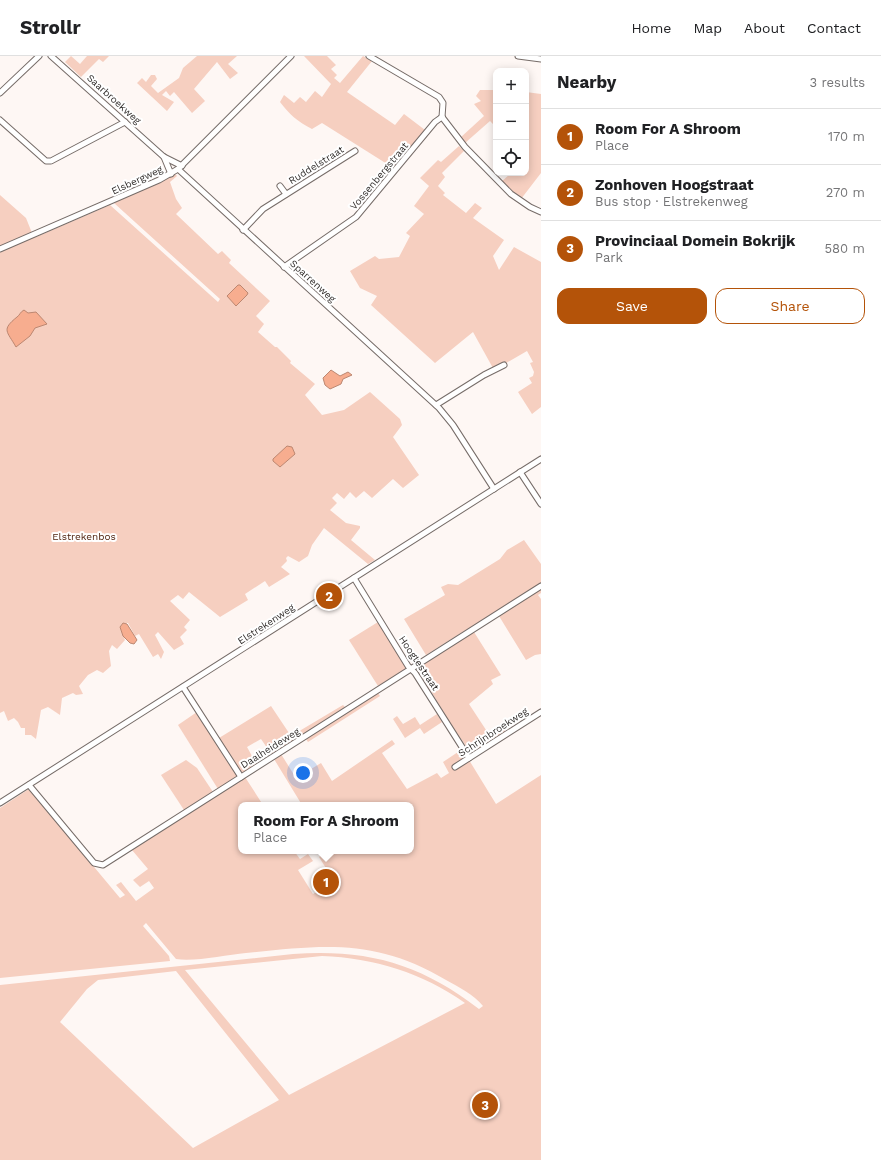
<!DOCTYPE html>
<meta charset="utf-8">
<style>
:root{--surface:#fff;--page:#f6f6f6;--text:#202124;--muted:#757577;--line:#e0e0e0;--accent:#b45309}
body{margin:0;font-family:"Work Sans",sans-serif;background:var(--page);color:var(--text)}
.controls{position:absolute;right:12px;top:12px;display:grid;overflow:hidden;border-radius:8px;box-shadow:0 2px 10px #0003}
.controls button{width:36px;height:36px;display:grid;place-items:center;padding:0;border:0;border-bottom:1px solid var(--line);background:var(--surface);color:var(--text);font:20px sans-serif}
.you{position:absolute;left:303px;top:717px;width:14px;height:14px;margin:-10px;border:3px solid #fff;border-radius:50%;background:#1a73e8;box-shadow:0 0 0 6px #1a73e833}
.badge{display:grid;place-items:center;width:26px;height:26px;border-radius:50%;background:var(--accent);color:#fff;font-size:13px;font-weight:700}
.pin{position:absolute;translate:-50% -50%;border:2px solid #fff;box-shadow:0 1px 4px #0006}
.popup{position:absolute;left:238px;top:746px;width:176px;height:52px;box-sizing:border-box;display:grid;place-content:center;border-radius:8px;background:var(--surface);filter:drop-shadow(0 1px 3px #0005);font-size:13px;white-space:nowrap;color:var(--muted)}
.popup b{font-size:15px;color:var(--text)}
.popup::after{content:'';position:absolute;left:50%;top:100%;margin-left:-8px;border:8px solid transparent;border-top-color:var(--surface)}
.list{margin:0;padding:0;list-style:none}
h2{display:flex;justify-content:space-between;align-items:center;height:52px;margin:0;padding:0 16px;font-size:17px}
h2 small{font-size:13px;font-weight:400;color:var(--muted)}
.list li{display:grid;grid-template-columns:26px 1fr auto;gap:12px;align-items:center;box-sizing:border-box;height:56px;padding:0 16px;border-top:1px solid var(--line)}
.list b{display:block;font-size:15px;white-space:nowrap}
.list p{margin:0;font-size:13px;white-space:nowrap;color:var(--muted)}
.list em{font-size:13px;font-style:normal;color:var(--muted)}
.actions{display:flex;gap:8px;padding:12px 16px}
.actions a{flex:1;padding:9px 0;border:1px solid var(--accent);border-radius:12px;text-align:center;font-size:14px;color:var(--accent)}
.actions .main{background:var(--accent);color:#fff}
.icon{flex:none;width:22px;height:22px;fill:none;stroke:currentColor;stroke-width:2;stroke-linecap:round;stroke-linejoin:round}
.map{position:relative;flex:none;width:541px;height:1104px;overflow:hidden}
header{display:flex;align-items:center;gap:24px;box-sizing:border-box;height:56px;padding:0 20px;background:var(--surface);border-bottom:1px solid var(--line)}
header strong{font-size:19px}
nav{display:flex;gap:22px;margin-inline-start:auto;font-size:14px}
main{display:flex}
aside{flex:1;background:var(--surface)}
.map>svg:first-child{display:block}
.green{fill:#f6cfc0;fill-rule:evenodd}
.water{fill:#f7ad8f;stroke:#bc8771}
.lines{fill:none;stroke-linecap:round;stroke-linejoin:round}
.minor-casing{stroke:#766c68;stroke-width:7}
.minor{stroke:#fff;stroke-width:5}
.labels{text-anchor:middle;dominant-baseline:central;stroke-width:4;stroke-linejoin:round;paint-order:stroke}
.street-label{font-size:10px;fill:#322e2c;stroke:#fff}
.park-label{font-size:10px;fill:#4a1c07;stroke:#fff}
</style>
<header>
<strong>Strollr</strong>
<nav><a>Home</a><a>Map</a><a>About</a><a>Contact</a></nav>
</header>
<main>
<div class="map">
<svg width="541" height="1104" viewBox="0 0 541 1104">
<rect width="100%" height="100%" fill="#fef7f4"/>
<g class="green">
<polygon points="71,0 80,8 87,0 109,0 103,6 99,3 81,21 65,6"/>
<polygon points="197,0 237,0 228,8 238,17 230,23 217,6 194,33 205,45 192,57 174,36 170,40 166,35 162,39 174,46 167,55 137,27 142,22 146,26 151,19 155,19 157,23 151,30 158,37 179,22 183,12"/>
<path d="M304 0H327L336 9 331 13 337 19 334 22 340 27 363 0 372 5 347 36 395 69 404 58 425 74 395 113 322 67 312 73C298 66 289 58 280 46L284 39 294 47 300 41 306 46 315 35 322 41 331 28Z"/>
<polygon points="480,34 496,34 496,71 490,65 465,87 460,82 484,60 474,48 481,45 476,40"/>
<polygon points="526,36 541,38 541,117 521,143 501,126 511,117 526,117"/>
<polygon points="459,90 464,95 442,117 445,121 438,130 445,137 443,139 466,157 475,147 482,152 473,162 504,184 493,200 499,214 514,191 541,206 541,351 532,358 518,336 532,327 529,322 533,320 534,316 530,307 533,306 527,295 494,314 473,276 435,307 371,249 377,240 360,232 350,215 375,200 379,203 399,201 410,180 406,177 424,158 414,150 429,130 420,122 438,104 441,106"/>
<polygon points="175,118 177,120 170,126 176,143 182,152 176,158 218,198 222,195 231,204 229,207 270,245 256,260 264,268 258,276 275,291 277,291 291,305 290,307 315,328 305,339 322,359 344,354 370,336 400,363 402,369 393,381 419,419 403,432 393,423 372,442 364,435 356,442 350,436 344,443 337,437 332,442 337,447 330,454 346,467 360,470 360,472 351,484 375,504 368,508 324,472 312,489 308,500 299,506 288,500 286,502 287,505 281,511 290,518 269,531 265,525 245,538 248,544 220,561 189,536 183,543 178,539 170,545 190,564 184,571 187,574 180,581 184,588 174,594 158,576 155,579 164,596 161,603 158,598 153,601 139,578 135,580 128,567 123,567 120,571 125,584 117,593 112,589 109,595 111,610 103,617 97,614 88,619 79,630 83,638 76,639 73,637 62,642 60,659 48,651 41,654 36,683 31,679 25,679 25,672 21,672 18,666 14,662 8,665 4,655 0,657 0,139 26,162 32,177 36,181 110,149 218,246 220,243 114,147"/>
<polygon points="524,484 541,508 541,527 426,599 404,563 445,539 441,531 448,528 458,529 500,503 507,494"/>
<polygon points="541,533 541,537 538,539 541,543 541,598 535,599 526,604 499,560"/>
<polygon points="378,566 407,612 378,630 349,584"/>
<polygon points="474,576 501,619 491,624 493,628 469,648 490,680 503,672 506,676 471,697 452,670 417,612"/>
<polygon points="378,637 380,640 308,686 306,683"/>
<polygon points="343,649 346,652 272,699 261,683 247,691 257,709 244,717 240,715 219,682 271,650 291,680"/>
<polygon points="197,656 237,719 237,722 218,733 178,669"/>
<polygon points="437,658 442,666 424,678 420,672 405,682 393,663 397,660 403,668 415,661 420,669"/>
<path d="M392 684 395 688 382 697 407 733 437 717 441 722 449 717 443 706 461 694 466 701 452 710 455 713 469 704 496 748 541 719V1104H0V929L293 898C367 893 419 907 479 953L483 950C474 939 459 931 446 924 376 882 323 889 246 897 226 899 194 906 176 903L146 867 143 870 169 900 170 905 0 922V752L29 733 120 842 125 839 116 829 121 826 136 845 154 832 149 825 140 831 133 824 148 813 132 794 245 721 263 749H241V795H294L300 803 308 798 313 805 298 814 313 838 334 825 319 801 323 798 322 795H411V749H302L274 703 281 698 296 722 321 707 332 725ZM322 900C374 902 423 917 465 947L289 1039 185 914ZM176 915 279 1044 193 1092 60 966 87 933 98 924Z"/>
<polygon points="186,704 197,712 213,736 184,754 161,719"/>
</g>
<g class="water">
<polygon points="238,229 240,229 248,237 247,239 236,250 227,240"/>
<path d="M24 254 28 257 36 256 47 268 35 272 30 280 16 291C7 275 1 274 17 261 20 259 20 256 24 254Z"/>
<polygon points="331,314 340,320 348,316 352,319 343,323 341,328 330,333 325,329 323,322"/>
<polygon points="287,390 292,391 295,398 280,411 273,405 273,403"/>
<polygon points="123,567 127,568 137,584 134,588 130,587 123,580 120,571"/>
</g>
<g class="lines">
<defs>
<g id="minor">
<polyline points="51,0 164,101 182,110"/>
<polyline points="369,0 439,41 443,47 442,61"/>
<polyline points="518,0 541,3"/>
<polyline points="0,37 39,0"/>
<polyline points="442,61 465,91 511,138 530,151 541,156"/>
<polyline points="0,64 46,105 51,105 125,66"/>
<polyline points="164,101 171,118"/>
<polyline points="178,113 439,352 453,369 494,433"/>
<polyline points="280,130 286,138"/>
<polyline points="243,174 263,153 355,95"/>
<polyline points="0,193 159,124 178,113 291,0"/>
<polyline points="284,211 356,161 435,66 442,61"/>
<polyline points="436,349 484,319 504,309"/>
<polyline points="520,416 541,448"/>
<polyline points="354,522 408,610 415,617 469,702"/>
<polyline points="183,631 241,721"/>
<polyline points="455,711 541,656"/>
<polyline points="29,729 94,807 103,809 541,530"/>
<polyline points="0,747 541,403"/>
</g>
</defs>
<use href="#minor" class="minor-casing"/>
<use href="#minor" class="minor"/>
</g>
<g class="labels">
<g class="street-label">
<text transform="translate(114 43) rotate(42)">Saarbroekweg</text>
<text transform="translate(316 109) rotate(-32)">Ruddelstraat</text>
<text transform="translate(379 120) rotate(-50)">Vossenbergstraat</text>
<text transform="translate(137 124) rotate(-25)">Elsbergweg</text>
<text transform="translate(313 225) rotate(42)">Sparrenweg</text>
<text transform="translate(266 568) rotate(-33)">Elstrekenweg</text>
<text transform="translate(419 607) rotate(56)">Hoogtestraat</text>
<text transform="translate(493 676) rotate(-33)">Schrijnbroekweg</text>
<text transform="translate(270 692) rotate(-32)">Daalheideweg</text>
</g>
<g class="park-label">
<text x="84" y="480">Elstrekenbos</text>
</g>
</g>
</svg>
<div class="controls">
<button>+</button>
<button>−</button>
<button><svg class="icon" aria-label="locate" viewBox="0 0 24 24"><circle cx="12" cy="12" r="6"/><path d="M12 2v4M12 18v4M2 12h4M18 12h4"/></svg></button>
</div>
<div class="you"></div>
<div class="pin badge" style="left:326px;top:826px">1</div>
<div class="popup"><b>Room For A Shroom</b>Place</div>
<div class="pin badge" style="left:329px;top:540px">2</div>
<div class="pin badge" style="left:485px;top:1049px">3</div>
</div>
<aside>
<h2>Nearby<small>3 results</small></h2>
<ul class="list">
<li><span class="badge">1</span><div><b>Room For A Shroom</b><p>Place</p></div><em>170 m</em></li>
<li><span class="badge">2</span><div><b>Zonhoven Hoogstraat</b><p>Bus stop · Elstrekenweg</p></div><em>270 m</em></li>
<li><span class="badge">3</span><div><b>Provinciaal Domein Bokrijk</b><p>Park</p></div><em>580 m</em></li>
</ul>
<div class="actions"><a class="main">Save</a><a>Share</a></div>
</aside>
</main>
